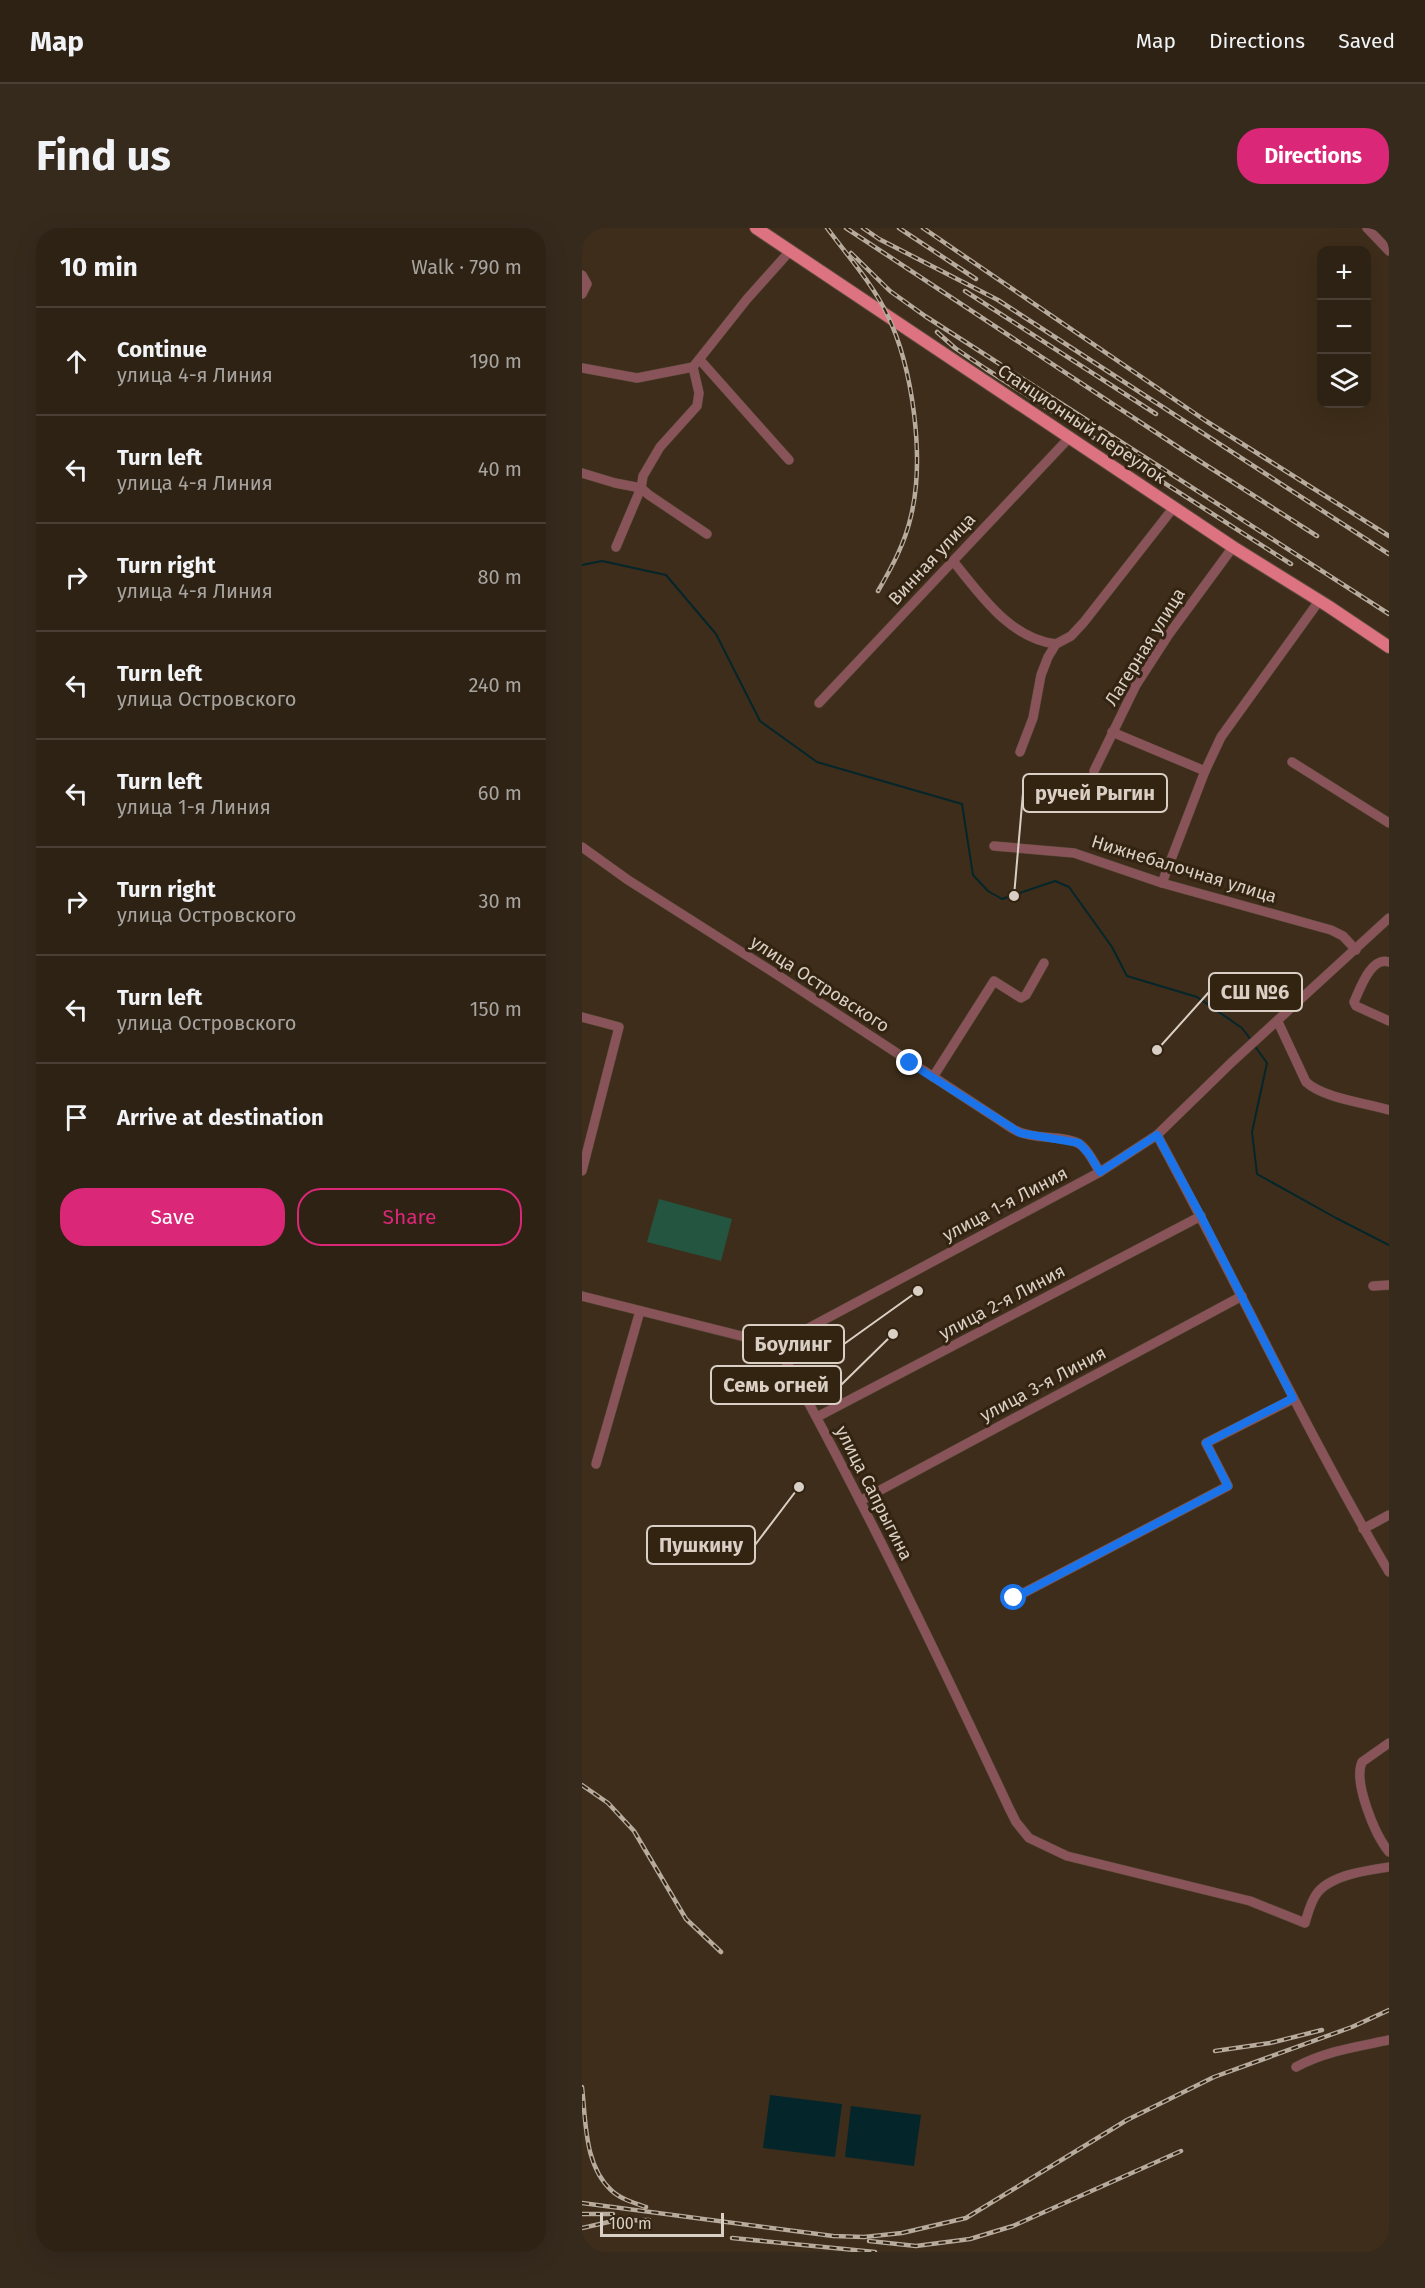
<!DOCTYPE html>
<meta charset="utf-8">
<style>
:root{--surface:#2e2214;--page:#362a1d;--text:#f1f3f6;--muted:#a7a4a0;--line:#493f34;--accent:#db2777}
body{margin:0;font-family:"Fira Sans",sans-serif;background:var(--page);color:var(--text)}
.controls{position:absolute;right:18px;top:18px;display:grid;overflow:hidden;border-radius:12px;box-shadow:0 6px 24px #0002}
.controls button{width:54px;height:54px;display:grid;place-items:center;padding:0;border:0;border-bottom:2px solid var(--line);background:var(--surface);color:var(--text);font:30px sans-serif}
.scale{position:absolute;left:18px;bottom:15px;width:124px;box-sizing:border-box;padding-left:6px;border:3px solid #dacfc4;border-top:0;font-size:16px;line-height:21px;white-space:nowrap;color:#dacfc4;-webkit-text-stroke:4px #332311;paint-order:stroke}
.stop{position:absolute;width:18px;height:18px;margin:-14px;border:4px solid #1a73e8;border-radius:50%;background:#fff}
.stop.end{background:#1a73e8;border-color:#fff;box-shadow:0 2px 6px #0008}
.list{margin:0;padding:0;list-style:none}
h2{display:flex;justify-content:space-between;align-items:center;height:78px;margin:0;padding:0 24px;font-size:26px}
h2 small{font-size:20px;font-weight:400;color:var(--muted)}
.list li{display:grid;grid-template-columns:39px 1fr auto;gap:18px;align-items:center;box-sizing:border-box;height:108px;padding:0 24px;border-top:2px solid var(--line)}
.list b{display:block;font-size:22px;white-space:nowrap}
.list p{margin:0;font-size:20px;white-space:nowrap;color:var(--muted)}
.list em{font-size:20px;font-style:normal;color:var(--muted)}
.actions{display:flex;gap:12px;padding:18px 24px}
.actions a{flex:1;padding:14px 0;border:2px solid var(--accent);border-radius:24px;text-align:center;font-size:21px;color:var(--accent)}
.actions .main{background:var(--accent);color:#fff}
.icon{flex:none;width:33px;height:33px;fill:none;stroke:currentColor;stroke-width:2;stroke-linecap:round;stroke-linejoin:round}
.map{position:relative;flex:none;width:807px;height:2024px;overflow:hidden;border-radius:24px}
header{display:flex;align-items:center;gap:36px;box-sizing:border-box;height:84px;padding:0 30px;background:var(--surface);border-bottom:2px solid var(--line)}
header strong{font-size:28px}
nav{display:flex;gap:33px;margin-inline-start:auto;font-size:21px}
.intro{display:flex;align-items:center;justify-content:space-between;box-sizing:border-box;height:144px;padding:0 36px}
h1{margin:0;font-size:42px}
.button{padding:15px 27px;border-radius:24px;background:var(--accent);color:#fff;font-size:21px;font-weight:700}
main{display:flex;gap:36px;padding:0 36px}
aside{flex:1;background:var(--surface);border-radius:24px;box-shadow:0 6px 24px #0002}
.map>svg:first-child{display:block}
.green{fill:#245541}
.water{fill:#04262b}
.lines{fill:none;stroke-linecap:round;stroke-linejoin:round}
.stream{stroke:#04262b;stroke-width:2}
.minor-casing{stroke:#5a4a39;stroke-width:10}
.major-casing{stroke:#5a4a39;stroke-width:14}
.minor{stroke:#895459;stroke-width:9}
.major{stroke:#dd7280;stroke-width:12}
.rail-casing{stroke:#b7ab9e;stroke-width:4.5}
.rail{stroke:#332311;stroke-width:2;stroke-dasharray:7;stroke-linecap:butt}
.route{stroke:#1a73e8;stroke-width:8}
.labels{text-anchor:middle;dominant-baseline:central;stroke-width:6;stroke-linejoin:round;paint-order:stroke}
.street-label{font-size:18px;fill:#dacfc4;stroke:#332311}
.leader{fill:none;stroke:#dacfc4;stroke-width:2}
.callout-dot{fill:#dacfc4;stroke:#332311;stroke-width:2}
.callout{fill:#332311;stroke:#dacfc4;stroke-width:2}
.callout-label{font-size:20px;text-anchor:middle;font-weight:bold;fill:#dacfc4}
</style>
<header>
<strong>Map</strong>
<nav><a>Map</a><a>Directions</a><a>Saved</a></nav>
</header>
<div class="intro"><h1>Find us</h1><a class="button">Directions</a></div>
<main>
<aside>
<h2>10 min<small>Walk · 790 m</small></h2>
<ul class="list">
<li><svg class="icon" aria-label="ahead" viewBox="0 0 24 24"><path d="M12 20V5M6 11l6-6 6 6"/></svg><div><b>Continue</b><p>улица 4-я Линия</p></div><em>190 m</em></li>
<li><svg class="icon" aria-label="left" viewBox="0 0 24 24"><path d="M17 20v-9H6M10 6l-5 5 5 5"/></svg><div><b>Turn left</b><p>улица 4-я Линия</p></div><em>40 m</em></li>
<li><svg class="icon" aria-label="right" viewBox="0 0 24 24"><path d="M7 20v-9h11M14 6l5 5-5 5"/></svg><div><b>Turn right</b><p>улица 4-я Линия</p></div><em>80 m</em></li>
<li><svg class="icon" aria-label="left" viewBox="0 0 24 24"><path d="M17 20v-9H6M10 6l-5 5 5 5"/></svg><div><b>Turn left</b><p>улица Островского</p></div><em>240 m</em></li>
<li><svg class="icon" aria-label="left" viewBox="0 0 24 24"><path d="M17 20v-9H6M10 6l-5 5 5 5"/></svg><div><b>Turn left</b><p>улица 1-я Линия</p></div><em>60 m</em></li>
<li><svg class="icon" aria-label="right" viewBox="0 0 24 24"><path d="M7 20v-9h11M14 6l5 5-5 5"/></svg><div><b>Turn right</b><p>улица Островского</p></div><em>30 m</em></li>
<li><svg class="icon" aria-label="left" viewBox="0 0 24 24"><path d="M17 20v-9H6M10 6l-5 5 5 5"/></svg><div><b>Turn left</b><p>улица Островского</p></div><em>150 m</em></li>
<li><svg class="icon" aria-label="arrive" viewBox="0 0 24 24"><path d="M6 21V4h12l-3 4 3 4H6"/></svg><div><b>Arrive at destination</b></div></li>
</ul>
<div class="actions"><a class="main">Save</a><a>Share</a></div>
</aside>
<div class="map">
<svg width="807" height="2024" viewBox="0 0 807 2024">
<rect width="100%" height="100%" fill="#3e2d1a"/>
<polygon class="green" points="77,971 150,991 139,1033 65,1014"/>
<g class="water">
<polygon points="188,1867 260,1876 253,1929 181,1920"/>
<polygon points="269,1878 339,1887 332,1938 263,1929"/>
</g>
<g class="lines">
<g class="stream">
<polyline points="0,337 20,333 84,347 134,406 178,493 235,534 380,576 391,647 406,663 420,671 473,653 487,659 530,719 545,748 615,769 660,800 669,812"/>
<polyline points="672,817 685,835 670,904 675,946 754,990 807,1017"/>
</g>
<defs>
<g id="minor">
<polyline points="785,0 807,23"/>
<polyline points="0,47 5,56 0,66"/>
<polyline points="118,132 207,232"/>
<polyline points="0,140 55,150 111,139"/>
<polyline points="0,245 33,255 59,260 67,267 125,306"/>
<polyline points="34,319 59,260 61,248 78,219 115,178 117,165 111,139 165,71 208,23"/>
<path d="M371 333C398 366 428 411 474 416"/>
<polyline points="237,475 487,210"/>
<polyline points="530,504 623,543"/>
<polyline points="438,524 451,490 459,447 466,429 474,416 489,408 502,394 592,279"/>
<polyline points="710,534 807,595"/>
<polyline points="512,543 554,457 587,406 651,319"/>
<polyline points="412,618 492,625 580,655 749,702 761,708 774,722"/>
<path d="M0 619 46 652 194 746 431 901C451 913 485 906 499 917 507 923 512 935 518 944"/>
<polyline points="580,655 623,543 639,509 737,373"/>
<path d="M807 734C789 728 778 761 772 774L774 778 807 793"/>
<polyline points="0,789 37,799 0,943"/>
<path d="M696 794 724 854C741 870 784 875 807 882"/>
<polyline points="351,849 412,753 439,770 444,767 462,735"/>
<path d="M575 907C654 1052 723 1202 807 1344"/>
<polyline points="791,1058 807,1057"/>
<path d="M0 1068 195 1117C279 1268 354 1424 427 1580L434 1594 447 1610 485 1628 668 1673 723 1695C726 1685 729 1672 736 1664 750 1647 786 1642 807 1639"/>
<polyline points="195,1117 518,944 575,907 650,834 807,690"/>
<polyline points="235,1189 619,988"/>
<polyline points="14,1236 58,1083"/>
<polyline points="278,1273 660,1068"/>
<polyline points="781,1301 807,1287"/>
<polyline points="432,1370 646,1258 624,1215 711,1171"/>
<path d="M807 1515 780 1534C771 1554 793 1607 807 1624"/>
<path d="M714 1839C744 1823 774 1819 807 1812"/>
</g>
<polyline id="major" points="174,0 651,319 746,378 807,419"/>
</defs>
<use href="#minor" class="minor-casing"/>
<use href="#major" class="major-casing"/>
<use href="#minor" class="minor"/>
<use href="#major" class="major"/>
<defs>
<g id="rail">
<path d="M245 0C265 27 290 55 305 86 331 140 343 230 329 288 323 315 310 339 296 363"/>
<polyline points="264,0 605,225 735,308"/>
<polyline points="281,0 297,11 416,72 807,326"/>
<polyline points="317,0 394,51"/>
<polyline points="341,0 624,193 807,308"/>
<polyline points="269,25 308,63 343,88 807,386"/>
<polyline points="383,63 574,186"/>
<polyline points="355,104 373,120 404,141 709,336"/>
<polyline points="0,1557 26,1575 52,1603 104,1691 139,1724"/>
<polyline points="633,1823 688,1815 740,1802"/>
<path d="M0 1859C4 1893 2 1938 30 1963 39 1971 52 1975 64 1979"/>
<polyline points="0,1975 251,2008 282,2009 320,2005 384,1990 545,1892 632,1849 770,1799 807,1782"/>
<polyline points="0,1986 31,1986"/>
<polyline points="0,2000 31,1993 67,1992"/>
<polyline points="150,2010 293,2024"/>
<polyline points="287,2013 334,2018 388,2011 431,1998 599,1923"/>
</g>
</defs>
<use href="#rail" class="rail-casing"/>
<use href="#rail" class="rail"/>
</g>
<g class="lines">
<polyline class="route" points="328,835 438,905 497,915 507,926 518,944 575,907 619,988 711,1170 624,1215 646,1258 432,1370"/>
</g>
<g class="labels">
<g class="street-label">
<text transform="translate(500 196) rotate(34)">Станционный переулок</text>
<text transform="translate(350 331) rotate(-47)">Винная улица</text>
<text transform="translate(563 419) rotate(-58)">Лагерная улица</text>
<text transform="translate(602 641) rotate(17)">Нижнебалочная улица</text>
<text transform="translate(238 756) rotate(33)">улица Островского</text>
<text transform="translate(423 976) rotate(-28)">улица 1-я Линия</text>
<text transform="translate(420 1074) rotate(-28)">улица 2-я Линия</text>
<text transform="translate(461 1156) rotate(-28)">улица 3-я Линия</text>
<text transform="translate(292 1265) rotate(63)">улица Сапрыгина</text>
</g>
</g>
<path class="leader" d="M432 668L441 565M575 822L627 764M336 1063L262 1116M311 1106L259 1157M217 1259L173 1317"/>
<g class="callout-dot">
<circle cx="432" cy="668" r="6"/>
<circle cx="575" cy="822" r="6"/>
<circle cx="336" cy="1063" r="6"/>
<circle cx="311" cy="1106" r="6"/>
<circle cx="217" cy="1259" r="6"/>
</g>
<g class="callout">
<rect x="441" y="546" width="144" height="38" rx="6"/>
<rect x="627" y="745" width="93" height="38" rx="6"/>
<rect x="161" y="1097" width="101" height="38" rx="6"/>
<rect x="129" y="1138" width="130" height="38" rx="6"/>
<rect x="65" y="1298" width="108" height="38" rx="6"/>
</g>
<g class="callout-label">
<text x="513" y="572">ручей Рыгин</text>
<text x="673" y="771">СШ №6</text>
<text x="211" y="1123">Боулинг</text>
<text x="194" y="1164">Семь огней</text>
<text x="119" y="1324">Пушкину</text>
</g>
</svg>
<div class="controls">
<button>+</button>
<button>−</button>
<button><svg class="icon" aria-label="layers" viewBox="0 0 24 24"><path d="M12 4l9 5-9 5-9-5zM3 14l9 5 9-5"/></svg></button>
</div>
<div class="scale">100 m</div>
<div class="stop" style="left:432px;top:1370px"></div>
<div class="stop end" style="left:328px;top:835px"></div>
</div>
</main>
